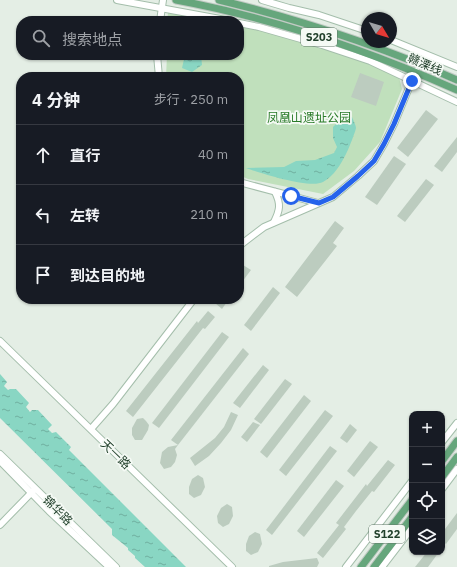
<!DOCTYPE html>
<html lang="zh">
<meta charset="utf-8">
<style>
:root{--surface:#171b24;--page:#242831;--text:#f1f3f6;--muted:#9ea1a6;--line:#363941}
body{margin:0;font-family:"IBM Plex Sans","Noto Sans SC",sans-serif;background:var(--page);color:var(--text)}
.controls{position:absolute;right:12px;bottom:12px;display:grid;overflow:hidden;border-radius:8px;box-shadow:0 1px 3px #0004}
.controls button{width:36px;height:36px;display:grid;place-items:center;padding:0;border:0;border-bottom:1px solid var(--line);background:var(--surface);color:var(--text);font:20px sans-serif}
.compass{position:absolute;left:361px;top:12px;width:36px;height:36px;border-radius:50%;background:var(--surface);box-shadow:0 1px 3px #0004;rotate:128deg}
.stop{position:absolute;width:12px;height:12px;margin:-9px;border:3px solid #2563eb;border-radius:50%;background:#fff}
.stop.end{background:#2563eb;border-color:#fff;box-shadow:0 1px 4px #0008}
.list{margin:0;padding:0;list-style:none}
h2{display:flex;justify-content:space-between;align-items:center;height:52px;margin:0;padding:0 16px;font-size:17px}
h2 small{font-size:13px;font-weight:400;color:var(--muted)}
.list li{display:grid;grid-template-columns:26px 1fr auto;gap:12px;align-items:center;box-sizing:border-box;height:60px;padding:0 16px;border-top:1px solid var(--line)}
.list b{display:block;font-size:15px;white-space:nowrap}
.list em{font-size:13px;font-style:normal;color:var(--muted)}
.icon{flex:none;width:22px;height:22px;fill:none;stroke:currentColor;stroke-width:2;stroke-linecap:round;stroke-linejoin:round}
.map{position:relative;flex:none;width:457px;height:567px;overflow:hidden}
.search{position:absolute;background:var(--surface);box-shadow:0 1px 3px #0004;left:16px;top:16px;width:228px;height:44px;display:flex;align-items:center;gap:10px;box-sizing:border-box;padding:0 14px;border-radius:16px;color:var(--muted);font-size:15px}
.panel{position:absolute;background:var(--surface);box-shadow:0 1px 3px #0004;left:16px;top:72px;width:228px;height:232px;border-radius:16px}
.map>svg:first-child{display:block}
.green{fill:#c0e0bc}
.water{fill:url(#water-ripples)}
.building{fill:#bcccbf}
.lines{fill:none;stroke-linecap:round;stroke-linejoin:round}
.secondary-casing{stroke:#a4beab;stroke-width:8}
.primary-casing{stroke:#c1cac4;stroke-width:9}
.secondary{stroke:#fff;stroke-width:6}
.primary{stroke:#66a67c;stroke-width:7}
.route{stroke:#2563eb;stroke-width:5}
.labels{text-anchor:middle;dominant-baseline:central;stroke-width:3.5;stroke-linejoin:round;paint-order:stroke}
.shield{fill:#f5faf5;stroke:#617868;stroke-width:1}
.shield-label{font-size:11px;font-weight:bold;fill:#22412c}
.street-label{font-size:12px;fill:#22412c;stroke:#f5faf5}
.park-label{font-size:12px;fill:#2a7b29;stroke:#f5faf5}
</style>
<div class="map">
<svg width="457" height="567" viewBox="0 0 457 567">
<defs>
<pattern id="water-ripples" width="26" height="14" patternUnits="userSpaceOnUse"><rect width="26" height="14" fill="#89d6c3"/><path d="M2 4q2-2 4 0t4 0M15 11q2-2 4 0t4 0" fill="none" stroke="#70af9f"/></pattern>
</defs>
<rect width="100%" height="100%" fill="#e4eee5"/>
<g class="green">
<polygon points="168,13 232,21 167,21"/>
<polygon points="239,23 350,56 399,77 402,89 380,142 354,171 323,194 248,179 239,175 239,77 166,77 167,55 239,55"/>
</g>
<g class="water">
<polygon points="185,55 201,55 202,65 192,72 182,68"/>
<path d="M352 117C353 120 356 125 356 128 356 130 348 151 346 154 341 164 334 176 323 182 310 189 260 173 246 168L284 167 296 161 315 160 334 153 337 147 333 138V127L342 118Z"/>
<polygon points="0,374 7,382 4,386 8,390 10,389 16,389 29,403 26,407 30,412 32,410 38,410 52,425 48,429 52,433 56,432 71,447 69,450 186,567 145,567 135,558 135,556 128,550 128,548 112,535 112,529 0,418"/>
</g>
<g class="building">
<polygon points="360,73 384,82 376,106 351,97"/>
<polygon points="426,110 438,119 408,157 397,148"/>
<polygon points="457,137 457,152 442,172 434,166"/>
<polygon points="394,156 406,164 377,205 365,197"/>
<polygon points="426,179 434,185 405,222 397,216"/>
<polygon points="335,221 344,228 333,243 337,246 297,297 285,287"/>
<polygon points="243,265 251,270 239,286 239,271"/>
<polygon points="273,287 280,293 251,331 244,325"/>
<polygon points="218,299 229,299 222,309 215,303"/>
<polygon points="208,311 215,317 205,329 203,328 133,417 126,411 197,321 198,323"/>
<polygon points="222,332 229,337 159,428 152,423"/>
<polygon points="243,348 249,354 178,445 171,440"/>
<polygon points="263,365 269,370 240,408 233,403"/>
<polygon points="285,379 292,384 261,424 254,419"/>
<polygon points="304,395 311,401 267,458 260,452"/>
<polygon points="325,410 333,416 286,476 279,470"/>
<polygon points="231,412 238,415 231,430 221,443 209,456 195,466 190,458 215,438 224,427"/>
<polygon points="143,418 146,421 149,425 148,430 142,440 135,440 132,435 132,428 137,419"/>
<polygon points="253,422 260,425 247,442 241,437"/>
<polygon points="350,424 357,430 347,443 340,438"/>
<polygon points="370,441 378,447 354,477 347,471"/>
<polygon points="178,445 175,449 177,455 175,462 171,467 164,469 160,463 162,452 168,447"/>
<polygon points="330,446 337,451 272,535 266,530"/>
<polygon points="388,460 395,465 374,492 372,491 356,511 344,527 346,529 323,558 317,553 339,525 336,523 366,484 367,486"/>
<polygon points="198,475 203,478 205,487 201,495 194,498 189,494 189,487 192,479"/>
<polygon points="336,480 344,486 304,537 297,531"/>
<polygon points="227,504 232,507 233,516 229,524 223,527 218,523 217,516 221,508"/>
<polygon points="457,513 457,529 446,544 442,541 442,533"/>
<polygon points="255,532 260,534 262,544 258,552 251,555 246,551 246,544 249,536"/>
<polygon points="427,552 439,552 428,567 415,567"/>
<polygon points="317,558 319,563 317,567 269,567 269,566 283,562"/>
</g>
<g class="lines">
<defs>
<g id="secondary">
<polyline points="117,0 231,21"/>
<polyline points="262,0 289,8 319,15 367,31"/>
<polyline points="160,21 163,0"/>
<polyline points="239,23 259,27 322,45 370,61 457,102"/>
<polyline points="391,40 457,67"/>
<polyline points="157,55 159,77"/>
<polyline points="239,182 318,203"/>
<path d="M274 222C280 210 281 204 275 192"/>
<polyline points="239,246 264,227 333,197 358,176 374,161 384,144 394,124 416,71"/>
<polyline points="0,341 232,567"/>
<polyline points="91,429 113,404 194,299"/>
<polyline points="442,442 457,423"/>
<polyline points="0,454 116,567"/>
<polyline points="0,461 49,511 109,567"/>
<polyline points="442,489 457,469"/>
<polyline points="0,525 34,490"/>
<polyline points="346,567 412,481"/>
<polyline points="382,567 412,528"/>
</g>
<g id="primary">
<path d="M176 0C273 18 367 50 457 90"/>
<path d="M219 0C301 20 380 46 457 80"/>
<polyline points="442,461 457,441"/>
<polyline points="442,477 457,457"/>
<polyline points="361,567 412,500"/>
<polyline points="374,567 412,517"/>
</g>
</defs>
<use href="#secondary" class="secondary-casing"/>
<use href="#primary" class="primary-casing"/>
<use href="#secondary" class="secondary"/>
<use href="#primary" class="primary"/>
</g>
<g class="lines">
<polyline class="route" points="291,196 319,203 333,197 358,176 374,161 384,144 394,124 412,81"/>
</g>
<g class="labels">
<g class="shield">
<rect x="301" y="28" width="36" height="18" rx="3"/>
<rect x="369" y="525" width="36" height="18" rx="3"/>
</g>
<g class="shield-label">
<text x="319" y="37">S203</text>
<text x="387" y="534">S122</text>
</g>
<g class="street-label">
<text transform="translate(425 64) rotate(23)">赣溧线</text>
<text transform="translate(116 454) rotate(44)">天一路</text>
<text transform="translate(58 510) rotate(45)">锦华路</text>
</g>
<g class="park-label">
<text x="309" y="117">凤凰山遗址公园</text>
</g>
</g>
</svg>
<div class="controls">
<button>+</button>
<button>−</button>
<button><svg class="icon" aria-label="locate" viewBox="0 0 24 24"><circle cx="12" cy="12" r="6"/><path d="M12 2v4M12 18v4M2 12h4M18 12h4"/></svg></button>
<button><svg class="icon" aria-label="layers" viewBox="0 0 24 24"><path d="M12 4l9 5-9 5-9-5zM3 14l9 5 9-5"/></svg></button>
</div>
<svg class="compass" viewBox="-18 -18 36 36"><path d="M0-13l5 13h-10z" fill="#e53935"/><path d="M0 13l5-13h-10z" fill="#9ea1a6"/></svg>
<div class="stop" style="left:291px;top:196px"></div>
<div class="stop end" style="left:412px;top:81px"></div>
<div class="search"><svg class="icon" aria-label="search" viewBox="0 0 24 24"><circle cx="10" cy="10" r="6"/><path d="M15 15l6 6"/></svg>搜索地点</div>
<section class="panel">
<h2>4 分钟<small>步行 · 250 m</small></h2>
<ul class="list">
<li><svg class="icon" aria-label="ahead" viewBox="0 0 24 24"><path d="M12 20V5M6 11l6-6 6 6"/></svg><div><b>直行</b></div><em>40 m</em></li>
<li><svg class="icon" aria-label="left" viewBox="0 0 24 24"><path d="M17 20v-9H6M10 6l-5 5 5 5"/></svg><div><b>左转</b></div><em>210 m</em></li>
<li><svg class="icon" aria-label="arrive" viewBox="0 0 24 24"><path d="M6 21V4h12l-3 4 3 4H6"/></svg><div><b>到达目的地</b></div></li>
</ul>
</section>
</div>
